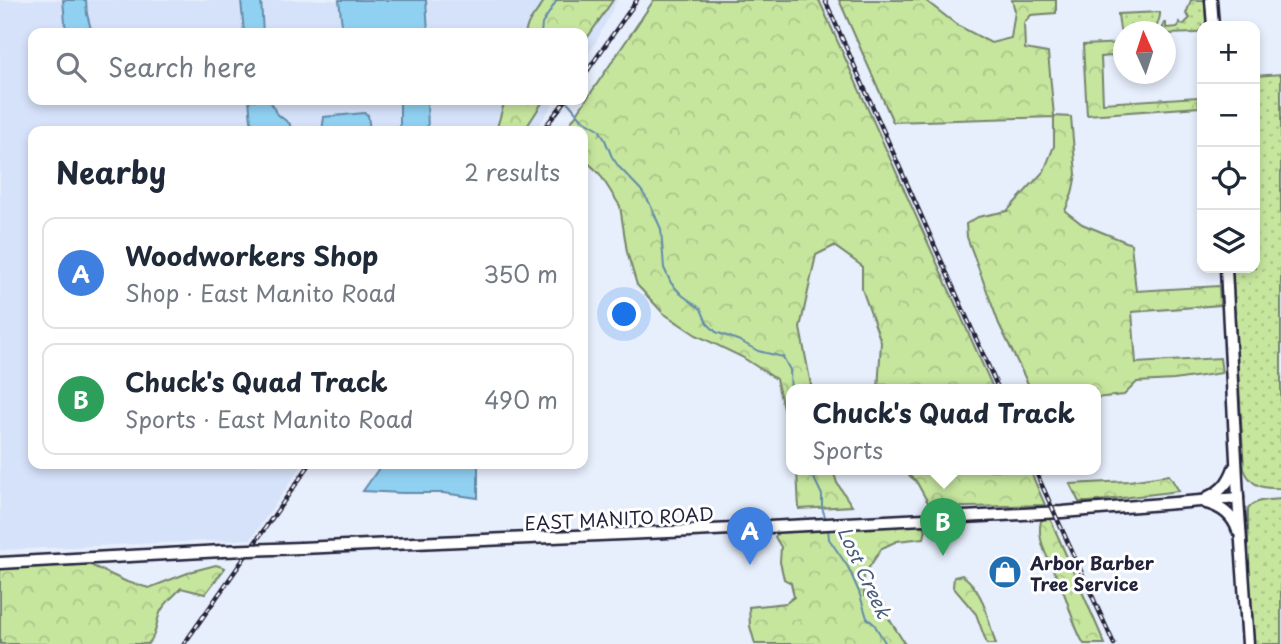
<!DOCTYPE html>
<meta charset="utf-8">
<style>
:root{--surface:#fff;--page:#f2f2f3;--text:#1f2937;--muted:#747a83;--line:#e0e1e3;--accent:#111827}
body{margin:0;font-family:"Playpen Sans",sans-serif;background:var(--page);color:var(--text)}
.controls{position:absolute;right:21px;top:21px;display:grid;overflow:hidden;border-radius:14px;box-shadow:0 4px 10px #0003}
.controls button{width:63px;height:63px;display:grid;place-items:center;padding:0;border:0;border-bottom:2px solid var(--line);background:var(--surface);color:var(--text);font:35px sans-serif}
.compass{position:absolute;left:1113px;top:21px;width:63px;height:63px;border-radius:50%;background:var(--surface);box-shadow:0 4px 10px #0003;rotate:357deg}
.you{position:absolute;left:625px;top:315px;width:24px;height:24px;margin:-18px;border:5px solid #fff;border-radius:50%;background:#1a73e8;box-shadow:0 0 0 10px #1a73e833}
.badge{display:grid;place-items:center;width:46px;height:46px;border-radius:50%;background:var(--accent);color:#fff;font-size:23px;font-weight:700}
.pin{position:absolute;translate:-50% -58px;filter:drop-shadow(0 2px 4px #0008)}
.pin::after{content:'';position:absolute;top:37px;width:24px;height:21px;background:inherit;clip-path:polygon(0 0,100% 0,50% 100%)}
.popup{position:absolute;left:786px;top:384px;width:315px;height:91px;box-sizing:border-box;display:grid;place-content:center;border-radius:14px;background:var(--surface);filter:drop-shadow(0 2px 5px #0005);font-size:23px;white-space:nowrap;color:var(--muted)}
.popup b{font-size:26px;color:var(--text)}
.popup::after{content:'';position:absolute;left:50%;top:100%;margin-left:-14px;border:14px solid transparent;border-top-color:var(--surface)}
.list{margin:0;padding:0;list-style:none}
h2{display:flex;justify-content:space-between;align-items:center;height:91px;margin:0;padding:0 28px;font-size:30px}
h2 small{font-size:23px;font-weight:400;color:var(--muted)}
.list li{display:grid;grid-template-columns:46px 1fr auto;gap:21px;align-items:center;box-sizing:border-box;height:112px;margin:0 14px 14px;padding:0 14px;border:2px solid var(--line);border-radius:14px}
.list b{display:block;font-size:26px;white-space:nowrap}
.list p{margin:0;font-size:23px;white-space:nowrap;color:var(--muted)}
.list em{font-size:23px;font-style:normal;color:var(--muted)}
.icon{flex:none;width:38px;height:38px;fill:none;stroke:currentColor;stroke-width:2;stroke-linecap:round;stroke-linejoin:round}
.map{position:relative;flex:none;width:1281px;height:644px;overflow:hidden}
.search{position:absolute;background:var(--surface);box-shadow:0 4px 10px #0003;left:28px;top:28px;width:560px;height:77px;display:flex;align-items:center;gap:18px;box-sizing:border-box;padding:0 24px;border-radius:14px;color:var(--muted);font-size:26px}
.panel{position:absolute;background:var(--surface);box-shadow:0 4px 10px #0003;left:28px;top:126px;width:560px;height:343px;border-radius:14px}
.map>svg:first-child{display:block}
.built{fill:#d6e2fa}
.grass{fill:url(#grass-dots);stroke:#74846c;stroke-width:2}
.forest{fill:url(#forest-crowns);stroke:#74846c;stroke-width:2}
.water{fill:#90d1f2;stroke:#648ba9;stroke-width:2}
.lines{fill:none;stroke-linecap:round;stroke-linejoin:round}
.stream{stroke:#648ba9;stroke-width:2}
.secondary-casing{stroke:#22223b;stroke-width:15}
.secondary{stroke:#fff;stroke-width:10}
.rail-casing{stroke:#22223b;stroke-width:4.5}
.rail{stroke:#fff;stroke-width:2;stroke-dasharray:5;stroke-linecap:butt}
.secondary-bridge-casing{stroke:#22223b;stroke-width:15;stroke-linecap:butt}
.secondary-bridge{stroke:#fff;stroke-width:10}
.labels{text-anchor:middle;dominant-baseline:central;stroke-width:6;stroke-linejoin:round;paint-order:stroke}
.street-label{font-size:18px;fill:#22223b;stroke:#fff}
.poi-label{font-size:18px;font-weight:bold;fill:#22223b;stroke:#fff;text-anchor:start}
.water-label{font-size:19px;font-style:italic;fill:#485f7b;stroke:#fff}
</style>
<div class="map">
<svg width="1281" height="644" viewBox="0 0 1281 644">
<defs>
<pattern id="grass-dots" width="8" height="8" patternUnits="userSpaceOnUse" patternTransform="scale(1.75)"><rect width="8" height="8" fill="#c6e69e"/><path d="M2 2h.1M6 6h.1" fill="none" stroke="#aac589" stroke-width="1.8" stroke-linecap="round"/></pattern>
<pattern id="forest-crowns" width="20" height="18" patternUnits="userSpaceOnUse" patternTransform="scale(1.75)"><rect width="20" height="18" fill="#c6e69e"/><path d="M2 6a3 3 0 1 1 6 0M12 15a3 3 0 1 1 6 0" fill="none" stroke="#aac589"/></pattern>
</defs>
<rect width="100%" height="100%" fill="#e7eefc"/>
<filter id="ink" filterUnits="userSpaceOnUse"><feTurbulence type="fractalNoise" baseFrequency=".0143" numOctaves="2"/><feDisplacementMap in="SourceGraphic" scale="14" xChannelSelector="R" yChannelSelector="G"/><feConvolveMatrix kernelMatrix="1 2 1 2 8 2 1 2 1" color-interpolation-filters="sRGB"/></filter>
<g filter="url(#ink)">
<polygon class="built" points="0,0 617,0 596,42 583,62 583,33 33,33 33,100 556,100 535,131 33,131 33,464 303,464 251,539 0,550"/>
<g class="grass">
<polygon points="1191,0 1205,0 1206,22 1204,26 1202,26 1202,29 1196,33 1166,34 1166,32 1162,31 1164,23 1166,23 1166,28 1178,27 1179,22 1183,25 1190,18 1186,14"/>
<path d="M1160 12C1161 19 1156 24 1156 31L1124 32 1123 35 1120 30 1118 14Z"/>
<path d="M1281 74V488C1264 489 1251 487 1244 469L1232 268H1255V109L1257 108V93L1255 92V76Z"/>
<path d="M1281 499V644H1253L1248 560V509C1255 499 1270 500 1281 499Z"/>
</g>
<g class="forest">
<polygon points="545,0 613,0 583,44 583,33 525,33 528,24"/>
<polygon points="654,0 819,0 994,390 878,390 881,342 862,289 862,266 834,246 816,255 800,328 812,390 791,390 791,440 776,379 742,357 696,335 663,313 637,285 627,252 620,206 599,173 584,159 583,159 583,131 565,131"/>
<polygon points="839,0 925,0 957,25 991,43 1011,38 1015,11 1012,0 1056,0 1056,13 1031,15 1024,23 1025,49 1048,53 1054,116 1071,117 1076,174 1072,194 1065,211 1082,224 1131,244 1136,291 1219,286 1220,305 1132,312 1136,363 1220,358 1222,373 1174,380 1137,382 1124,395 1095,398 1095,390 1031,390 999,324 967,237 966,224 978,217 1007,211 1044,171 1054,146 1054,117 893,122"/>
<polygon points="1123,43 1123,55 1101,57 1103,103 1198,97 1199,107 1087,115 1083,45"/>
<polygon points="505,100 544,100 524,131 496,131"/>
<polygon points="797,470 833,470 837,483 852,506 799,509"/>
<polygon points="902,470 1030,470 1045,505 931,508 916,481"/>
<polygon points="1169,475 1179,491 1089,502 1079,502 1070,484 1129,481"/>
<path d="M1049 516 1105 644H1084C1073 626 1070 607 1062 588 1054 569 1035 542 1041 521Z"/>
<polygon points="917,524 924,525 926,530 924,538 897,541 882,548 864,575 864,596 880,600 885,604 886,614 905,644 755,644 750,626 749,607 786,603 794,597 791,583 784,579 780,562 781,547 775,537 779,532"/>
<path d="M84 562 127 582 149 588 193 571 216 565 225 568 205 594 181 588C175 595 165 603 161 611 155 622 158 633 148 644H0V568Z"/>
<path d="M962 575C985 591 987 619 996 644H987L976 614 953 587 954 577Z"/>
</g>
<g class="water">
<polygon points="63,0 86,0 87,14 92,33 66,33"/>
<polygon points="241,0 261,0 263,33 244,33"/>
<polygon points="339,0 426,0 428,33 343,33"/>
<polygon points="249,100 270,100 276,113 290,124 290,131 252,131"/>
<polygon points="400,100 427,100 428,131 400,131"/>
<polygon points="364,113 368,115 370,131 322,131 324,117"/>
<polygon points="382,464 478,464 478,498 443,493 402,493 363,491"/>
</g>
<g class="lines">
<g class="stream">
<polyline points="541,33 542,24 557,0"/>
<polyline points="566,100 582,119 599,129 605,140 612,157 619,167 641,190 649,202 661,229 664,268 671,283 682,295 701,309 707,323 716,332 740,341 758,351 783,357 790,370 791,396"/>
<polyline points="810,470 822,495 822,508 826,519"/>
<polyline points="828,528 829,539 848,567 859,592 867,618 874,624 886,644"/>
</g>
<defs>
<g id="secondary">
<polyline points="1211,0 1213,26"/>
<polyline points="1226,268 1238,498 1248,644"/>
<path d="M1208 497C1222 491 1229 482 1234 468"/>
<path d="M1206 503C1222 507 1233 515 1238 531"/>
<polyline points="301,548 692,531 1062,512 1238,498"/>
<polyline points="0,563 222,551"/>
</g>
</defs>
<use href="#secondary" class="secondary-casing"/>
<use href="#secondary" class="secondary"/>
<defs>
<g id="rail">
<polyline points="825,0 999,390"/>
<polyline points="583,77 637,0"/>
<polyline points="542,131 566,100"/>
<polyline points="1035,470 1114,644"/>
<polyline points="184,644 310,464"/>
</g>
</defs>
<use href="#rail" class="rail-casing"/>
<use href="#rail" class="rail"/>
<defs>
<polyline id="secondary-bridge" points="222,551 301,548"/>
</defs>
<use href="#secondary-bridge" class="secondary-bridge-casing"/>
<use href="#secondary-bridge" class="secondary-bridge"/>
</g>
</g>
<defs>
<symbol id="shop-disc" viewBox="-11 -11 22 22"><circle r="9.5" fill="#1f6fb2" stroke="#fff"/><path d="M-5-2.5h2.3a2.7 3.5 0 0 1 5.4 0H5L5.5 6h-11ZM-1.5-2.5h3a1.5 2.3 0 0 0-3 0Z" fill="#fff"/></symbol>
</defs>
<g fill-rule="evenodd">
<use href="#shop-disc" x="986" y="553" width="38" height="38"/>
</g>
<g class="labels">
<g class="street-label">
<text transform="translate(619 518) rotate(-3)">EAST MANITO ROAD</text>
</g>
<g class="poi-label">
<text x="1030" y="562">Arbor Barber<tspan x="1030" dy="21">Tree Service</tspan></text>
</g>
<g class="water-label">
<text transform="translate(865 572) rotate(65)">Lost Creek</text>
</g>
</g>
</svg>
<div class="controls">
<button>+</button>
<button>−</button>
<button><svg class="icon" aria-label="locate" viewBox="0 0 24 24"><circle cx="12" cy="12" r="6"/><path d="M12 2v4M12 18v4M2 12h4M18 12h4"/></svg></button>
<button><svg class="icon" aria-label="layers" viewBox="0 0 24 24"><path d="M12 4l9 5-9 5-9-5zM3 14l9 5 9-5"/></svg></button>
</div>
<svg class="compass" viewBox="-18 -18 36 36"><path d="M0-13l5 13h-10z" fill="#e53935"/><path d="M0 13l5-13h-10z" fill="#747a83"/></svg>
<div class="you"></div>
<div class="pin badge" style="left:750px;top:565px;background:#3f7fe0">A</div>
<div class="pin badge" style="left:943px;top:556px;background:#2e9e5b">B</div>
<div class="popup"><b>Chuck's Quad Track</b>Sports</div>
<div class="search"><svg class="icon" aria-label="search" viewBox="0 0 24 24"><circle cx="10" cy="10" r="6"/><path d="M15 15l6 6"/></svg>Search here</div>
<section class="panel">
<h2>Nearby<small>2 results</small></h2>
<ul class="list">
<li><span class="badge" style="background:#3f7fe0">A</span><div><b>Woodworkers Shop</b><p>Shop · East Manito Road</p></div><em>350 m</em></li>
<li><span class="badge" style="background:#2e9e5b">B</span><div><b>Chuck's Quad Track</b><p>Sports · East Manito Road</p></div><em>490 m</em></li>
</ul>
</section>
</div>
